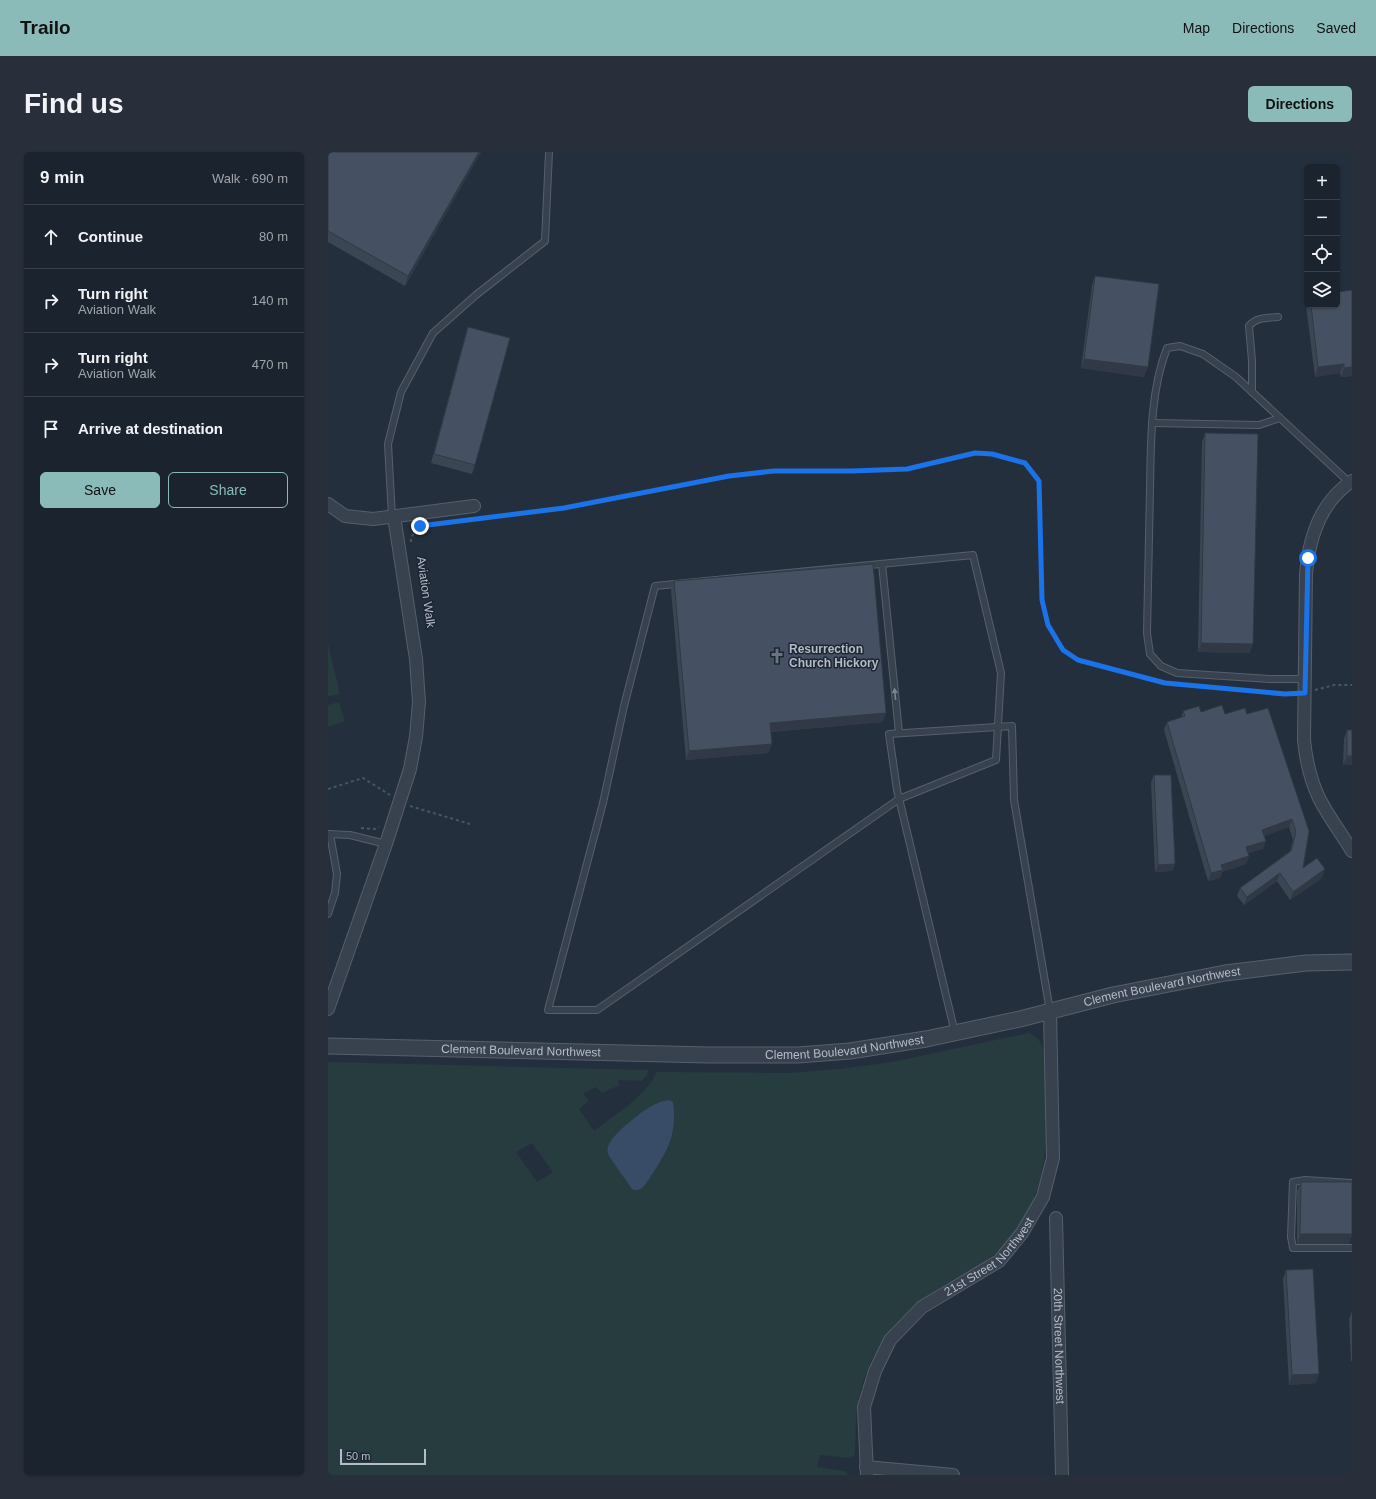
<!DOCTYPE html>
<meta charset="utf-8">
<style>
:root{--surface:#1b232e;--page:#282f3a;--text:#f1f3f6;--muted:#a0a4aa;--line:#39404a;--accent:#8bbbb9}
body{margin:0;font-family:Helvetica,sans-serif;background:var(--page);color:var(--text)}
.controls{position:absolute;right:12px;top:12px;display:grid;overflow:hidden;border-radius:6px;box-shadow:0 1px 3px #0004}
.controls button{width:36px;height:36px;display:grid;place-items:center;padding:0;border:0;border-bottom:1px solid var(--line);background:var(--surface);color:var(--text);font:20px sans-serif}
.scale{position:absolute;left:12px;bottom:10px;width:86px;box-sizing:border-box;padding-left:4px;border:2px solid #b4bcc9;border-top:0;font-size:11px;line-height:14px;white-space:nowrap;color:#b4bcc9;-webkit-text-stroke:3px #1d2633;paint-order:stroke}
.stop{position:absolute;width:12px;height:12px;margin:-9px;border:3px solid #1a73e8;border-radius:50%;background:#fff}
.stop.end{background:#1a73e8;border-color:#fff;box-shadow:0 1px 4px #0008}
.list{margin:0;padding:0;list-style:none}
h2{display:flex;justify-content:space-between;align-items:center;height:52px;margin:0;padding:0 16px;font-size:17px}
h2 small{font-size:13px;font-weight:400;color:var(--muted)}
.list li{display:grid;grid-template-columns:26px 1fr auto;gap:12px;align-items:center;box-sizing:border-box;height:64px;padding:0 16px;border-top:1px solid var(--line)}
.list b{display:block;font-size:15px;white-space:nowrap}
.list p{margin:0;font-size:13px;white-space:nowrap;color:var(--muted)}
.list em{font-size:13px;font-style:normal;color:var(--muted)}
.actions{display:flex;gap:8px;padding:12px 16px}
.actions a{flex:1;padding:9px 0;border:1px solid var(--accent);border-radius:6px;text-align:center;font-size:14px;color:var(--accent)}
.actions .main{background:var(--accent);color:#111}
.icon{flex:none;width:22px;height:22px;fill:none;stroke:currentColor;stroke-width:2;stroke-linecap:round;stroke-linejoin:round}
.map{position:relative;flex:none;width:1024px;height:1323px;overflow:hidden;border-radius:6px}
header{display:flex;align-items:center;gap:24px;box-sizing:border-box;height:56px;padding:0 20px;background:var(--accent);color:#111}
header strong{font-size:19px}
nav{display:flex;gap:22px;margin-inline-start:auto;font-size:14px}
.intro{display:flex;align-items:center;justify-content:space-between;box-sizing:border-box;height:96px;padding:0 24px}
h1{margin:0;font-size:28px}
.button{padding:10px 18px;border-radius:6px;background:var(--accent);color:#111;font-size:14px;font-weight:700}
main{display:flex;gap:24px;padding:0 24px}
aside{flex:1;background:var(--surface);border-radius:6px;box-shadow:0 1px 3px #0004}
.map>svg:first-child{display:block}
.green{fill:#263c3f;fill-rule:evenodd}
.water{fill:#394c67}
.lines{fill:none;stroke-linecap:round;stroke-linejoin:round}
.service-casing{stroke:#565f6c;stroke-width:8}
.minor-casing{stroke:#565f6c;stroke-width:14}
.tertiary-casing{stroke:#565f6c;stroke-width:17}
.path{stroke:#44595c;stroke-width:2;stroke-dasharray:3 3;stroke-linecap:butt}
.service{stroke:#38414e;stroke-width:6}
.minor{stroke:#38414e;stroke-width:12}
.tertiary{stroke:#38414e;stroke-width:15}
.wall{fill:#3b4654}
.shaded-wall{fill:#303945}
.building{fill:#455162;stroke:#303945}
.oneway{fill:#7c8592}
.route{stroke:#1a73e8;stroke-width:5}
.labels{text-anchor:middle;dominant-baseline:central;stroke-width:3;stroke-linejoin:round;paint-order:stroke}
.street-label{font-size:12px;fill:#b4bcc9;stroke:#1d2633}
.poi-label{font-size:12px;font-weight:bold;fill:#b4bcc9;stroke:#1d2633;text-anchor:start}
</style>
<header>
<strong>Trailo</strong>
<nav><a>Map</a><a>Directions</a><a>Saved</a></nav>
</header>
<div class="intro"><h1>Find us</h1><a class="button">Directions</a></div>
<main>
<aside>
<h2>9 min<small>Walk · 690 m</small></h2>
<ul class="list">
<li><svg class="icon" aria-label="ahead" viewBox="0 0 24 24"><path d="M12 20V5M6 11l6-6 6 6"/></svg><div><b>Continue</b></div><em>80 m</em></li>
<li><svg class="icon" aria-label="right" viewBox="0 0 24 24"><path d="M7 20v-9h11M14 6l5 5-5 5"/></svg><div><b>Turn right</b><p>Aviation Walk</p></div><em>140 m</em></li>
<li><svg class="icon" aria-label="right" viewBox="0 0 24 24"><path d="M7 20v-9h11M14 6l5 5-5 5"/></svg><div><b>Turn right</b><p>Aviation Walk</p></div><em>470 m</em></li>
<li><svg class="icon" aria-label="arrive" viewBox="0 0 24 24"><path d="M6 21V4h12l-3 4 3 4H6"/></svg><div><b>Arrive at destination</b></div></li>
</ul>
<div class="actions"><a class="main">Save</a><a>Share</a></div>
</aside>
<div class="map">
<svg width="1024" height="1323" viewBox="0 0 1024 1323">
<rect width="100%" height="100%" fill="#242f3e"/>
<g class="green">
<polygon points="0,492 12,542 0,544"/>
<polygon points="11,550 17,569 0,575 0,553"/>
<path d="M701 881C711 886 714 891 717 902 717 958 726 1019 695 1070 683 1088 666 1105 647 1116 639 1121 629 1125 621 1130 573 1157 540 1196 530 1251 527 1267 528 1283 527 1299L526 1304 522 1306 492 1303 489 1315 517 1319 521 1323H0V910L320 918 319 924 313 929 290 928 292 933 274 941 268 935 255 942 261 949 251 957 266 979C289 961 316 946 329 920L460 921 512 917 564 910ZM204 991 225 1020 209 1030 188 1000Z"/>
</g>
<path class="water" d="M341 948 345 950C350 987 336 1004 317 1033 313 1037 310 1040 304 1037L281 1004C279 999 279 996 281 992 288 979 318 955 332 950 334 949 338 949 341 948Z"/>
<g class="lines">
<defs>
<g id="service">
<path d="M924 240V209L921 174C928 165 939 166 950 165"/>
<polyline points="824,271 931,273 952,266"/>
<polyline points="64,365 60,292 73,240 105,181 148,143 217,89 221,0"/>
<polygon points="645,403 673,521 668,608 571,647 269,858 220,858 275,651 296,554 327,434"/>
<polyline points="554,412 571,581"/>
<path d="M977 527H942L849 521 833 514 822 502 819 481C820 433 821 385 822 337 823 290 822 240 839 196L852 194 875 202 908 225 1022 331"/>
<polyline points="0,682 22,683 58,692"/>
<polyline points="0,762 7,741 9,722 2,682"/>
<polyline points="627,881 569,638 561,582 684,574 686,648 722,859"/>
<polyline points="1024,1031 977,1028 965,1030 963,1085 965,1096 1024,1096"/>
</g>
<g id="minor">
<path d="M1024 329C992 350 981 386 978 422L976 588C978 608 982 627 991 646 1000 664 1013 681 1024 699"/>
<polyline points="0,352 17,364 45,367 146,354"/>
<polyline points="0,857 58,692 82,617 88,585 91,550 88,507 66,364"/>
<path id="s1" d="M728 1066 734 1323"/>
<polyline points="538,1315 625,1323"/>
<path id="s2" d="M539 1323 536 1255 547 1219 562 1188 594 1155 671 1109 694 1081 715 1045 725 1006 722 859"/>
</g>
<g id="tertiary">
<path id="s3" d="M0 894 380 903H470L522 899 598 887 692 867 785 843 897 821 978 811 1024 810"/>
</g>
</defs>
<use href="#service" class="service-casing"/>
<use href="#minor" class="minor-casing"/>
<use href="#tertiary" class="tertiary-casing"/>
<g class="path">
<polyline points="83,390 83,385 92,374 236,356 401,324 446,319 524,319 579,317 647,301 664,302 697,311 711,329 714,448 720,473 735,498 750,508 837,531 957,542 965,542"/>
<polyline points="987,538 1006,533 1024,533"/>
<polyline points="0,637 35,626 62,643"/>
<polyline points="82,654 142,672"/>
<polyline points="33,676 47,677 51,675"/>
</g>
<use href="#service" class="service"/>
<use href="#minor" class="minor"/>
<use href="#tertiary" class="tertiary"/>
</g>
<g class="wall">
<polygon points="0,0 153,0 77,134 0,90"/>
<polygon points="767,124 816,225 753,216 764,133"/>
<polygon points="1024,138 1024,224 1013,225 1012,221 987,225 978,153 979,151 979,153 1009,153"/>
<polygon points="140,175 147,313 144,322 103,311 137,184"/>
<polygon points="877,281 922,501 870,500 874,290"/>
<polygon points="346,429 555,570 443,580 444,592 440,601 358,608 343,438"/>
<polygon points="855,559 873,560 897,562 919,562 981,679 975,716 994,726 962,748 949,729 916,753 909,744 912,736 962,699 965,688 961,675 936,684 935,697 920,701 921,704 918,712 894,720 892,726 880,729 836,578 839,570 853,566"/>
<polygon points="1019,578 1024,578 1024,613 1015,613 1016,587"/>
<polygon points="826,623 847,712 844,719 827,720 823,630"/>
<polygon points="973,1030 1021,1092 969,1092 969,1039"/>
<polygon points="958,1118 988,1231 961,1233 955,1127"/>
<polygon points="1024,1159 1024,1209 1023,1209 1021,1167"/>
</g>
<g class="shaded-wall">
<polygon points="151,0 153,0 77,134 80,124"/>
<polygon points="756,207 820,215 816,225 753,216"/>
<polygon points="1016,212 1012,221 987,225 990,215"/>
<polygon points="1024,215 1024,224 1013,225 1016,216"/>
<polygon points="873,491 925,492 922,501 870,500"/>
<polygon points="558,561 555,570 439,580 442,571"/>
<polygon points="444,592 440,601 358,608 361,599"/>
<polygon points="1019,604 1024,604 1024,613 1015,613"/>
<polygon points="964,667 961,675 931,686 934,678"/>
<polygon points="938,689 935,697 915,703 918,695"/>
<polygon points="921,704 918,712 894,720 892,726 880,729 883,721 893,713"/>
<polygon points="847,712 844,719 827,720 830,713"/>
<polygon points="997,717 994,726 962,748 965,740"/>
<polygon points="952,721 949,729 916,753 919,745"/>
<polygon points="972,1082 1024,1082 1024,1083 1021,1092 969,1092"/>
<polygon points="991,1222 988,1231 961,1233 964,1223"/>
</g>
<g class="building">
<polygon points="0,0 151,0 80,124 0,79"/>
<polygon points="767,124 831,132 820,215 756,207"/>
<polygon points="1024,138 1024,215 1016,216 1016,212 990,215 983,153 1009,153 1009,140"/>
<polygon points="140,175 182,186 147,313 106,302"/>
<polygon points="877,281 930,282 925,492 873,491"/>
<polygon points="545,412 558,561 442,571 444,592 361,599 346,429"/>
<polygon points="894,553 897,562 917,556 919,562 940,556 981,679 975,716 989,706 997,717 965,740 952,721 919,745 912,736 963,699 968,680 964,667 934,678 938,689 918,695 921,704 893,713 895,718 883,721 839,570 857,564 855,559 871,554 873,560"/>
<rect x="1019" y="578" width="5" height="26"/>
<polygon points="826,623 843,623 847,712 830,713"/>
<polygon points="973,1030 1024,1030 1024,1082 972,1082"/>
<polygon points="985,1117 991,1222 964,1223 958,1118"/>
</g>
<defs><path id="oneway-solid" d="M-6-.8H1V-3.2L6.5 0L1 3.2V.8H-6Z"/></defs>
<use class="oneway" href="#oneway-solid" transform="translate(567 542) rotate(-96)"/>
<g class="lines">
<polyline class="route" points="92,374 236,356 401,324 446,319 524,319 579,317 647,301 664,302 697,311 711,329 714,448 720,473 735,498 750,508 837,531 957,542 977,541 980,406"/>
</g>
<defs>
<symbol id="church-bare" viewBox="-9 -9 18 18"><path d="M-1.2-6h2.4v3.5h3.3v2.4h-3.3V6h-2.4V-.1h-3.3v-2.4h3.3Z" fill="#6b7280" stroke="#1d2633" stroke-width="2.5" paint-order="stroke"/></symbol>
</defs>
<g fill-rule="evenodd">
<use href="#church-bare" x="438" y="493" width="22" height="22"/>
</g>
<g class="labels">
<g class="street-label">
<text transform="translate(98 440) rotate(82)">Aviation Walk</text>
<text stroke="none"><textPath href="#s3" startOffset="841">Clement Boulevard Northwest</textPath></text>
<text stroke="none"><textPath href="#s3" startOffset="517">Clement Boulevard Northwest</textPath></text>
<text stroke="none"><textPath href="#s3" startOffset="193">Clement Boulevard Northwest</textPath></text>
<text stroke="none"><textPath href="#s2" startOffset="271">21st Street Northwest</textPath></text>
<text stroke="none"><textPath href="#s1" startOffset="128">20th Street Northwest</textPath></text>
</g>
<g class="poi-label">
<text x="461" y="497">Resurrection<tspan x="461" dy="14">Church Hickory</tspan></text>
</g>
</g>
</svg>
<div class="controls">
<button>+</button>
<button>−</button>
<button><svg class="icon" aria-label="locate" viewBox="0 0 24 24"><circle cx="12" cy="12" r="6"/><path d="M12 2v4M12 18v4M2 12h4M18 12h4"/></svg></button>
<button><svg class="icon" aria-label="layers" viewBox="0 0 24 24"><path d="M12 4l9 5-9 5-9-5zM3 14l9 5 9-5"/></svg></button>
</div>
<div class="scale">50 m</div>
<div class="stop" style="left:980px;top:406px"></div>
<div class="stop end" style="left:92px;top:374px"></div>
</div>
</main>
